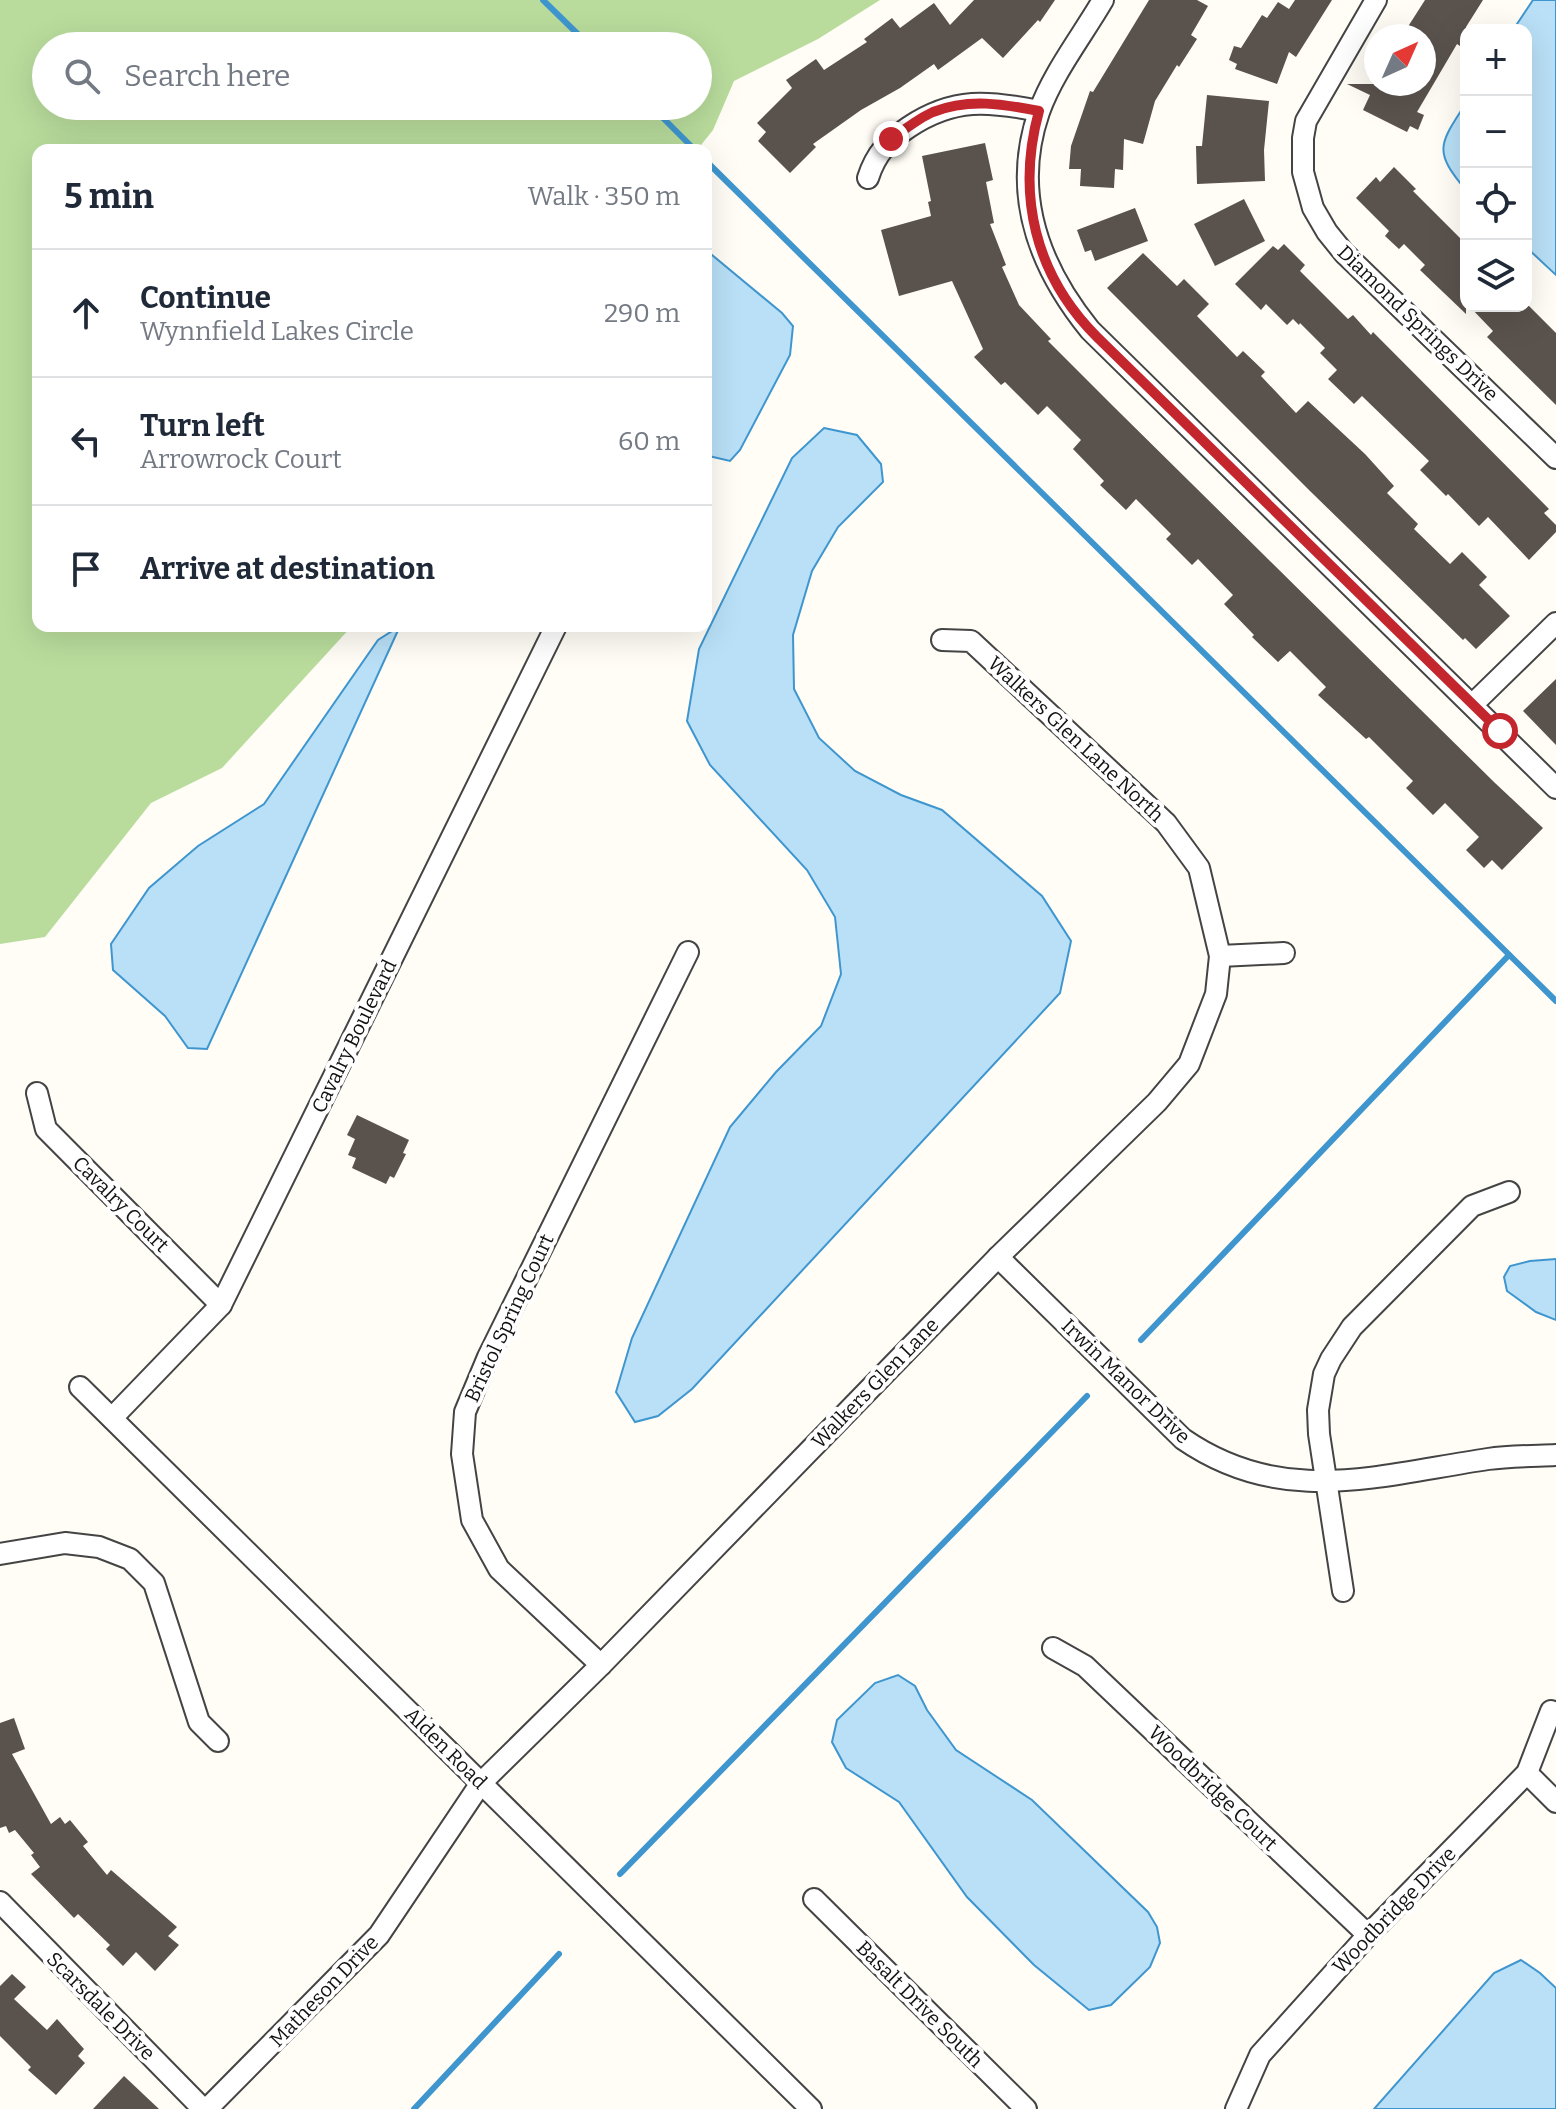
<!DOCTYPE html>
<meta charset="utf-8">
<style>
:root{--surface:#fff;--page:#f6f6f7;--text:#1f2937;--muted:#747a83;--line:#e0e1e3}
body{margin:0;font-family:Bitter,serif;background:var(--page);color:var(--text)}
.controls{position:absolute;right:24px;top:24px;display:grid;overflow:hidden;border-radius:16px;box-shadow:0 8px 32px #0002}
.controls button{width:72px;height:72px;display:grid;place-items:center;padding:0;border:0;border-bottom:2px solid var(--line);background:var(--surface);color:var(--text);font:40px sans-serif}
.compass{position:absolute;left:1364px;top:24px;width:72px;height:72px;border-radius:50%;background:var(--surface);box-shadow:0 8px 32px #0002;rotate:45deg}
.stop{position:absolute;width:24px;height:24px;margin:-18px;border:6px solid #c4262e;border-radius:50%;background:#fff}
.stop.end{background:#c4262e;border-color:#fff;box-shadow:0 2px 8px #0008}
.list{margin:0;padding:0;list-style:none}
h2{display:flex;justify-content:space-between;align-items:center;height:104px;margin:0;padding:0 32px;font-size:34px}
h2 small{font-size:26px;font-weight:400;color:var(--muted)}
.list li{display:grid;grid-template-columns:52px 1fr auto;gap:24px;align-items:center;box-sizing:border-box;height:128px;padding:0 32px;border-top:2px solid var(--line)}
.list b{display:block;font-size:30px;white-space:nowrap}
.list p{margin:0;font-size:26px;white-space:nowrap;color:var(--muted)}
.list em{font-size:26px;font-style:normal;color:var(--muted)}
.icon{flex:none;width:44px;height:44px;fill:none;stroke:currentColor;stroke-width:2;stroke-linecap:round;stroke-linejoin:round}
.map{position:relative;flex:none;width:1556px;height:2109px;overflow:hidden}
.search{position:absolute;background:var(--surface);box-shadow:0 8px 32px #0002;left:32px;top:32px;width:680px;height:88px;display:flex;align-items:center;gap:20px;box-sizing:border-box;padding:0 28px;border-radius:44px;color:var(--muted);font-size:30px}
.panel{position:absolute;background:var(--surface);box-shadow:0 8px 32px #0002;left:32px;top:144px;width:680px;height:488px;border-radius:16px}
.map>svg:first-child{display:block}
.forest{fill:#b9dc9c;fill-rule:evenodd}
.water{fill:#b9e0f7;stroke:#3f96cf;stroke-width:2}
.lines{fill:none;stroke-linecap:round;stroke-linejoin:round}
.stream{stroke:#3f96cf;stroke-width:6}
.building{fill:#5a524d}
.street-casing{stroke:#444;stroke-width:24}
.street{stroke:#fff;stroke-width:20}
.route{stroke:#c4262e;stroke-width:10}
.labels{text-anchor:middle;dominant-baseline:central;stroke-width:8;stroke-linejoin:round;paint-order:stroke}
.street-label{font-size:20px;fill:#111;stroke:#fff}
</style>
<div class="map">
<svg width="1556" height="2109" viewBox="0 0 1556 2109">
<rect width="100%" height="100%" fill="#fffdf5"/>
<path class="forest" d="M0 0H880L818 39 734 81 713 130 697 150H38V626H352L222 768 151 803 45 937 0 944ZM46 46H698V106H46Z"/>
<g class="water">
<polygon points="1533,0 1556,0 1556,275 1526,247 1526,30 1513,30"/>
<path d="M1466 103V190C1432 150 1440 144 1466 103Z"/>
<polygon points="706,250 782,313 793,326 790,355 740,450 730,461 709,456 706,451"/>
<polygon points="824,428 857,435 881,464 883,482 838,527 812,571 793,635 794,689 819,738 855,771 901,795 942,810 1042,896 1071,941 1060,993 692,1389 658,1416 635,1422 616,1392 632,1338 730,1127 776,1072 821,1026 841,974 835,917 807,870 710,765 687,721 699,649 792,458"/>
<polygon points="400,626 207,1049 188,1048 165,1016 113,970 111,944 149,888 198,846 264,804 378,640"/>
<polygon points="1556,1259 1556,1320 1536,1312 1507,1291 1504,1277 1510,1266 1530,1261"/>
<polygon points="898,1675 915,1686 927,1710 956,1750 1032,1800 1148,1912 1157,1927 1160,1943 1150,1967 1111,2005 1089,2010 1034,1965 967,1897 899,1802 846,1768 832,1742 837,1720 875,1683"/>
<polygon points="1521,1960 1540,1973 1556,1988 1556,2109 1374,2109 1494,1973"/>
</g>
<g class="lines">
<g class="stream">
<polyline points="543,0 590,46"/>
<polyline points="651,106 695,150"/>
<polyline points="706,161 1556,1001"/>
<polyline points="1141,1340 1509,955"/>
<polyline points="620,1874 1087,1396"/>
<polyline points="414,2109 559,1954"/>
</g>
</g>
<g class="building">
<polygon points="974,0 1055,0 1040,22 1038,20 1003,58 982,38 938,70 934,64 900,88 861,110 813,144 816,147 790,173 758,141 766,132 757,123 792,88 786,80 816,59 824,70 867,42 864,39 892,18 900,28 934,3 950,25"/>
<polygon points="1149,0 1197,0 1208,6 1191,35 1197,39 1179,67 1177,65 1155,101 1143,144 1124,139 1123,170 1115,169 1114,188 1080,186 1081,169 1069,169 1071,146 1090,91 1093,92"/>
<polygon points="1295,0 1332,0 1296,57 1289,52 1277,84 1235,69 1237,64 1229,60 1234,46 1241,48 1262,15 1267,18 1278,2 1289,9"/>
<polygon points="1425,0 1483,0 1466,27 1466,50 1457,44 1417,112 1424,115 1418,130 1410,126 1407,132 1363,110 1370,95 1347,84 1424,84 1424,36 1402,36"/>
<polygon points="1207,95 1269,101 1264,150 1265,181 1197,184 1196,146 1202,146"/>
<polygon points="985,143 993,180 986,182 994,223 990,224 1006,265 1002,267 1019,305 1051,339 1048,341 1114,407 1495,783 1543,828 1502,870 1492,860 1484,868 1466,850 1479,837 1445,803 1433,815 1406,788 1413,781 1369,737 1366,739 1318,695 1326,687 1290,651 1278,662 1252,637 1254,635 1224,604 1233,595 1198,559 1192,565 1166,539 1171,534 1136,499 1126,510 1100,485 1104,481 1073,449 1081,440 1047,406 1038,415 1005,382 1001,385 974,357 983,349 952,281 899,296 881,230 931,216 928,202 931,201 922,156"/>
<polygon points="1394,167 1416,189 1413,191 1466,244 1466,314 1420,270 1425,265 1404,244 1399,249 1385,236 1389,231 1356,198 1376,177 1380,182"/>
<polygon points="1244,199 1265,241 1215,266 1194,224"/>
<polygon points="1135,208 1148,241 1095,261 1091,250 1085,252 1077,230"/>
<polygon points="1284,244 1305,265 1300,271 1348,319 1353,315 1371,335 1373,332 1549,509 1544,513 1556,525 1556,532 1529,560 1488,517 1479,526 1448,494 1446,496 1420,470 1429,461 1362,396 1354,404 1328,379 1337,370 1320,353 1325,348 1300,323 1299,325 1293,319 1287,325 1266,304 1261,310 1235,284 1273,246 1278,250"/>
<polygon points="1143,253 1177,286 1184,279 1209,304 1197,316 1237,357 1243,351 1265,372 1261,376 1296,413 1308,401 1365,454 1394,486 1387,493 1418,524 1414,529 1450,564 1462,552 1487,577 1479,585 1510,616 1476,649 1465,638 1463,640 1310,491 1107,288"/>
<polygon points="1469,306 1529,306 1556,333 1556,405 1487,337 1493,331"/>
<polygon points="1556,679 1556,745 1523,711"/>
<polygon points="357,1115 409,1140 403,1153 406,1154 394,1178 390,1176 386,1184 352,1168 356,1158 348,1155 355,1139 347,1135"/>
<polygon points="14,1718 25,1749 12,1754 51,1824 60,1817 65,1824 70,1820 88,1842 83,1846 107,1875 111,1870 177,1927 168,1936 179,1945 155,1971 136,1952 123,1966 106,1949 110,1945 78,1914 74,1918 31,1874 40,1867 31,1855 34,1853 15,1830 9,1833 6,1826 0,1828 0,1723"/>
<polygon points="12,1974 26,1987 14,1999 47,2030 57,2019 84,2049 78,2056 85,2063 56,2095 28,2070 31,2067 0,2036 0,1986"/>
<polygon points="124,2076 159,2109 93,2109"/>
</g>
<g class="lines">
<defs>
<g id="street">
<path d="M1103 0C1082 36 1053 73 1039 112 1011 193 1039 267 1090 330L1556 788"/>
<polyline points="1376,0 1306,121 1303,138 1303,172 1313,208 1327,232 1344,253 1556,458"/>
<path d="M868 178C876 153 888 141 909 127 954 97 989 101 1039 111"/>
<polyline points="1473,704 1556,623"/>
<polyline points="1220,956 1284,953"/>
<polyline points="37,1093 46,1129 221,1305"/>
<path d="M998 1257 1183 1439C1283 1508 1379 1475 1488 1459 1510 1456 1534 1456 1556 1455"/>
<polyline points="80,1387 811,2109"/>
<polyline points="112,1418 221,1305 556,626"/>
<polyline points="0,1554 65,1543 99,1547 130,1559 154,1583 199,1722 218,1741"/>
<polyline points="1343,1591 1319,1434 1318,1410 1324,1374 1331,1359 1352,1327 1472,1206 1509,1192"/>
<polyline points="1053,1648 1085,1666 1368,1935"/>
<polyline points="601,1665 499,1569 472,1520 462,1454 465,1412 488,1357 688,952"/>
<polyline points="1527,1773 1556,1802"/>
<polyline points="814,1899 1026,2109"/>
<polyline points="0,1902 203,2109"/>
<polyline points="207,2109 379,1935 481,1783 601,1665 998,1257 1157,1102 1189,1064 1216,994 1220,956 1199,868 1166,823 971,641 942,640"/>
<polyline points="1236,2109 1260,2055 1368,1935 1527,1773 1551,1711"/>
</g>
</defs>
<use href="#street" class="street-casing"/>
<use href="#street" class="street"/>
</g>
<g class="lines">
<path class="route" d="M891 139C904 130 919 118 933 112 969 98 1003 104 1039 111 1016 195 1035 275 1097 337L1500 731"/>
</g>
<g class="labels">
<g class="street-label">
<text transform="translate(1418 323) rotate(44)">Diamond Springs Drive</text>
<text transform="translate(1076 739) rotate(43)">Walkers Glen Lane North</text>
<text transform="translate(354 1036) rotate(-64)">Cavalry Boulevard</text>
<text transform="translate(121 1204) rotate(45)">Cavalry Court</text>
<text transform="translate(509 1318) rotate(-65)">Bristol Spring Court</text>
<text transform="translate(1126 1381) rotate(44)">Irwin Manor Drive</text>
<text transform="translate(875 1383) rotate(-46)">Walkers Glen Lane</text>
<text transform="translate(446 1748) rotate(45)">Alden Road</text>
<text transform="translate(1213 1788) rotate(44)">Woodbridge Court</text>
<text transform="translate(1394 1910) rotate(-46)">Woodbridge Drive</text>
<text transform="translate(324 1991) rotate(-46)">Matheson Drive</text>
<text transform="translate(920 2004) rotate(45)">Basalt Drive South</text>
<text transform="translate(101 2006) rotate(45)">Scarsdale Drive</text>
</g>
</g>
</svg>
<div class="controls">
<button>+</button>
<button>−</button>
<button><svg class="icon" aria-label="locate" viewBox="0 0 24 24"><circle cx="12" cy="12" r="6"/><path d="M12 2v4M12 18v4M2 12h4M18 12h4"/></svg></button>
<button><svg class="icon" aria-label="layers" viewBox="0 0 24 24"><path d="M12 4l9 5-9 5-9-5zM3 14l9 5 9-5"/></svg></button>
</div>
<svg class="compass" viewBox="-18 -18 36 36"><path d="M0-13l5 13h-10z" fill="#e53935"/><path d="M0 13l5-13h-10z" fill="#747a83"/></svg>
<div class="stop" style="left:1500px;top:731px"></div>
<div class="stop end" style="left:891px;top:139px"></div>
<div class="search"><svg class="icon" aria-label="search" viewBox="0 0 24 24"><circle cx="10" cy="10" r="6"/><path d="M15 15l6 6"/></svg>Search here</div>
<section class="panel">
<h2>5 min<small>Walk · 350 m</small></h2>
<ul class="list">
<li><svg class="icon" aria-label="ahead" viewBox="0 0 24 24"><path d="M12 20V5M6 11l6-6 6 6"/></svg><div><b>Continue</b><p>Wynnfield Lakes Circle</p></div><em>290 m</em></li>
<li><svg class="icon" aria-label="left" viewBox="0 0 24 24"><path d="M17 20v-9H6M10 6l-5 5 5 5"/></svg><div><b>Turn left</b><p>Arrowrock Court</p></div><em>60 m</em></li>
<li><svg class="icon" aria-label="arrive" viewBox="0 0 24 24"><path d="M6 21V4h12l-3 4 3 4H6"/></svg><div><b>Arrive at destination</b></div></li>
</ul>
</section>
</div>
